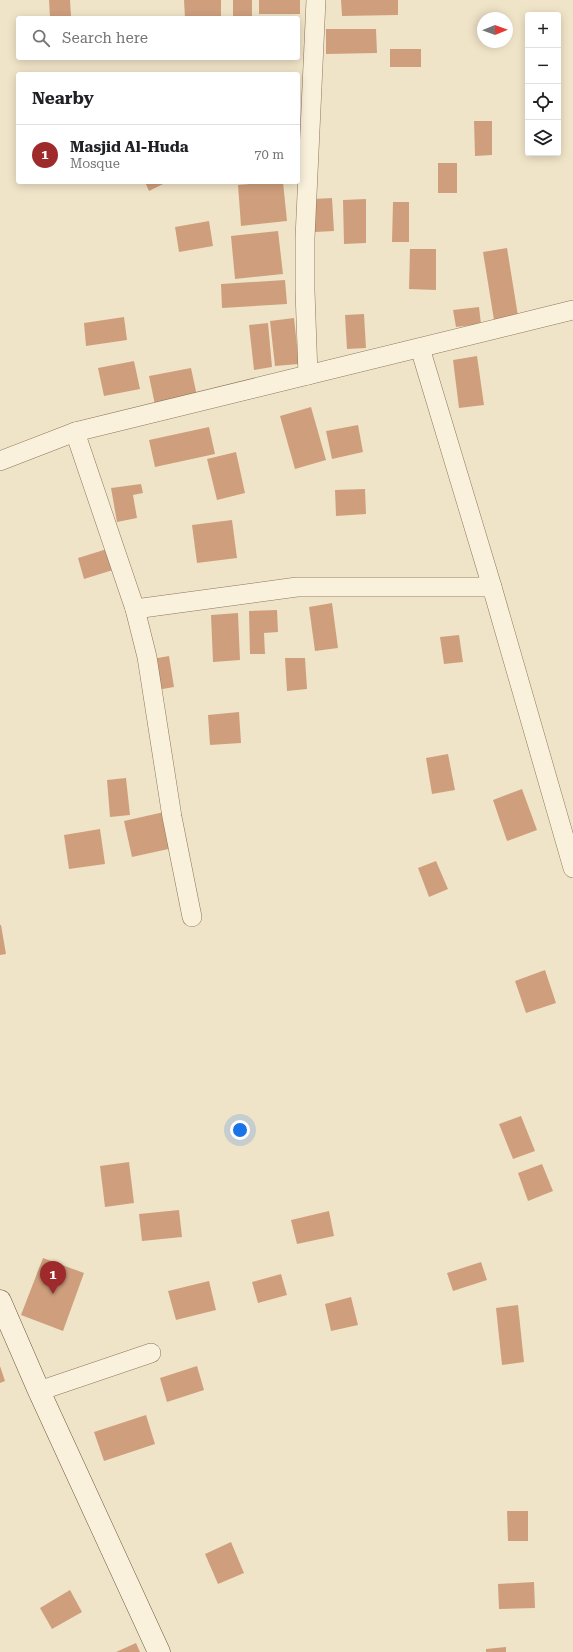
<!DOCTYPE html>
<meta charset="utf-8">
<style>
:root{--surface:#fff;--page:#f2f2f2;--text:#202124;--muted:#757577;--line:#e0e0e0;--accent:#9e2a2b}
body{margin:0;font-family:"Roboto Serif",serif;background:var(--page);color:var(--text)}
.controls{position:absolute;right:12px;top:12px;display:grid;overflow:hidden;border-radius:4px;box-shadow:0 2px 10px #0003}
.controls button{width:36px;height:36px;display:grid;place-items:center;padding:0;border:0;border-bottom:1px solid var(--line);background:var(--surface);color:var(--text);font:20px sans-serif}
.compass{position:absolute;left:477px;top:12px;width:36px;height:36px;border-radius:50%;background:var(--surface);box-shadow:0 2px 10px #0003;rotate:89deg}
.you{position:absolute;left:240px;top:1130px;width:14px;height:14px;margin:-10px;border:3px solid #fff;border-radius:50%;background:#1a73e8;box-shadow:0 0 0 6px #1a73e833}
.badge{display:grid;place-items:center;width:26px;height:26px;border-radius:50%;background:var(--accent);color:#fff;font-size:13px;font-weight:700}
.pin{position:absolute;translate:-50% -33px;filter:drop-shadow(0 1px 2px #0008)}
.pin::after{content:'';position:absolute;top:21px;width:14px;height:12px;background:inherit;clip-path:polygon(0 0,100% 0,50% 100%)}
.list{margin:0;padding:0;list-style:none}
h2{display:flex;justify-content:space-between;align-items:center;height:52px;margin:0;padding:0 16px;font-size:17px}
h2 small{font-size:13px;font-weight:400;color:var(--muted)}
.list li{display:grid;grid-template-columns:26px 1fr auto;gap:12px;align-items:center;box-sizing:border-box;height:60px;padding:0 16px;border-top:1px solid var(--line)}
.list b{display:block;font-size:15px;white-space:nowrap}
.list p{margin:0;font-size:13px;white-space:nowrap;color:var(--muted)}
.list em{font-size:13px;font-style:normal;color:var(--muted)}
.icon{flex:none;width:22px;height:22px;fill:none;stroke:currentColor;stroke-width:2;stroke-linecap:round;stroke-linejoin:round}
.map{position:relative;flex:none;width:573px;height:1652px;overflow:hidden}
.search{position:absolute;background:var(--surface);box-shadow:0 2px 10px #0003;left:16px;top:16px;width:284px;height:44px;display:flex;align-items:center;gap:10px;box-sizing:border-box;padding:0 14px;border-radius:4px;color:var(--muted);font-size:15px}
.panel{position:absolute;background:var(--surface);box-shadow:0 2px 10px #0003;left:16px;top:72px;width:284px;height:112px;border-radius:4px}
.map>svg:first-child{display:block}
.building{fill:#cf9f7d}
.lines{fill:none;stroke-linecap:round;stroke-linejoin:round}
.street-casing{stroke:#8d765c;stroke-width:20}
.secondary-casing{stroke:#6f573f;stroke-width:23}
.street{stroke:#faf1dc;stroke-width:19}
.secondary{stroke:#faf1dc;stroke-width:22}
</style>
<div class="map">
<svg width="573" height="1652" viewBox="0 0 573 1652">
<rect width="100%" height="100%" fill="#f0e4c8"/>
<g class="building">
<polygon points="49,0 70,0 71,16 50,17"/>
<polygon points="184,0 221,0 221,18 185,18"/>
<rect x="233" y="0" width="19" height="18"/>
<rect x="259" y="0" width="41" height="14"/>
<polygon points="341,0 398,0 398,15 342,16"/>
<polygon points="326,29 376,29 377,53 326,54"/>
<rect x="390" y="49" width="31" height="18"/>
<polygon points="474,121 492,121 492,155 475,156"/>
<rect x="438" y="163" width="19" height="30"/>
<polygon points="145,182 167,182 149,191"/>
<polygon points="274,182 283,182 287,221 241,226 238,185"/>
<polygon points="332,198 334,231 315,232 313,199"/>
<polygon points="366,199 366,243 344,244 343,200"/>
<polygon points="393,202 409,202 409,242 392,242"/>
<polygon points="209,221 213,246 179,252 175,227"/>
<polygon points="278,231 283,274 235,279 231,236"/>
<polygon points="507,248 518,316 494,320 483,252"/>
<polygon points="410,249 436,249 436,290 409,289"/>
<polygon points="285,280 287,304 222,308 221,284"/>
<polygon points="479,307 481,324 456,327 453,310"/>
<polygon points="364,314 366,348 347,349 345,315"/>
<polygon points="124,317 127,340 86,346 84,323"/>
<polygon points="294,318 299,364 275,366 270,321"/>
<polygon points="268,323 272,367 254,370 249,325"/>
<polygon points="477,356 484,405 459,408 453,360"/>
<polygon points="134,361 140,389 104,396 98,368"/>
<polygon points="191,368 197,396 155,405 149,376"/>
<polygon points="311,407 326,460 295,469 280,416"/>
<polygon points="358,425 363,452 332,459 326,431"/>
<polygon points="209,427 215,454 155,467 149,440"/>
<polygon points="236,452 245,493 217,500 207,459"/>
<polygon points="141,484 143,493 133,495 137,518 117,522 111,488"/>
<polygon points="365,489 366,514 336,516 335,490"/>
<polygon points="232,520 237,558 197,563 192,525"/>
<polygon points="107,549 113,570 84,579 78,558"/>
<polygon points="332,603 338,648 315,651 309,607"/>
<polygon points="277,610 278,632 264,633 265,654 250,654 249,611"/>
<polygon points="238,613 240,660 213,662 211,615"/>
<polygon points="459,635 463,662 444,664 440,637"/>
<polygon points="169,656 174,687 157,690 152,659"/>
<polygon points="285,658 305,658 307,689 287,691"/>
<polygon points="239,712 241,743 210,745 208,715"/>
<polygon points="448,754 455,790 432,794 426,758"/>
<polygon points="126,778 130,815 110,817 107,780"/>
<polygon points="522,789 537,830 507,841 493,800"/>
<polygon points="164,812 173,848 132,857 124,821"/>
<polygon points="100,829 105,864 69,869 64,835"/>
<polygon points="436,861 448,889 429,897 418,868"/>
<polygon points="0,925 1,925 6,954 0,955"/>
<polygon points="545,970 556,1003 526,1013 515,981"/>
<polygon points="521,1116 535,1151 513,1159 499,1124"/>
<polygon points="129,1162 134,1203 105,1207 100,1166"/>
<polygon points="542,1164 553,1191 528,1201 518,1173"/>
<polygon points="179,1210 182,1237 142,1241 139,1214"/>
<polygon points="329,1211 334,1236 297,1244 291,1220"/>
<polygon points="43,1258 84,1273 63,1331 21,1315"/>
<polygon points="481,1262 487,1280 453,1291 447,1273"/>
<polygon points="281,1274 287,1295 258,1303 252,1282"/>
<polygon points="209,1281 216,1310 176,1320 168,1291"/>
<polygon points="351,1297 358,1325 331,1331 325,1304"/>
<polygon points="518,1305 524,1362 502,1365 496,1308"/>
<polygon points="0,1366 5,1381 0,1383"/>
<polygon points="197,1366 204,1390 167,1402 160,1378"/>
<polygon points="146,1415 155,1444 104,1461 94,1432"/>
<polygon points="507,1511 528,1511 528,1541 508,1541"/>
<polygon points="231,1542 244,1573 218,1584 205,1554"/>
<polygon points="534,1582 535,1608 499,1609 498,1584"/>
<polygon points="70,1590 82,1612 52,1629 40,1608"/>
<polygon points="136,1643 140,1652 116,1652"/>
<polygon points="506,1647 506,1652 486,1652 486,1649"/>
</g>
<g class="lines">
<defs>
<g id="street">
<polyline points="420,348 492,587 573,868"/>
<polyline points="308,375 305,291 305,238 316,0"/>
<polyline points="75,432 135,609 147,657 172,817 192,917"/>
<polyline points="0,461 75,432 573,310"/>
<polyline points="135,609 297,587 492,587"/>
<polyline points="39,1391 151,1353"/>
</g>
<polyline id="secondary" points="0,1301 39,1391 159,1652"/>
</defs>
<use href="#street" class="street-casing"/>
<use href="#secondary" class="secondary-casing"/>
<use href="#street" class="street"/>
<use href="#secondary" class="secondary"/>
</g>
</svg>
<div class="controls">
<button>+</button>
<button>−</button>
<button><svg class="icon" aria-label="locate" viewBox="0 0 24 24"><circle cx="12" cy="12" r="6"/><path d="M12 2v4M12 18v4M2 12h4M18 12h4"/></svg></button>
<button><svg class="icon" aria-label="layers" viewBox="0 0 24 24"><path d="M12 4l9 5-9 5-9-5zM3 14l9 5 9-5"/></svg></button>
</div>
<svg class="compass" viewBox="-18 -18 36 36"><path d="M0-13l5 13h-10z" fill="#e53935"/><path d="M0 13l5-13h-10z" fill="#757577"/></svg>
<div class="you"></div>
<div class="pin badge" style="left:53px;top:1294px">1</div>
<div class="search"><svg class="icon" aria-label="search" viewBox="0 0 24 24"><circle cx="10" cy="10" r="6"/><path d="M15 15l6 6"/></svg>Search here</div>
<section class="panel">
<h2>Nearby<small></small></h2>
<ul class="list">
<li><span class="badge">1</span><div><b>Masjid Al-Huda</b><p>Mosque</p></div><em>70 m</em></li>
</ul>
</section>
</div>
